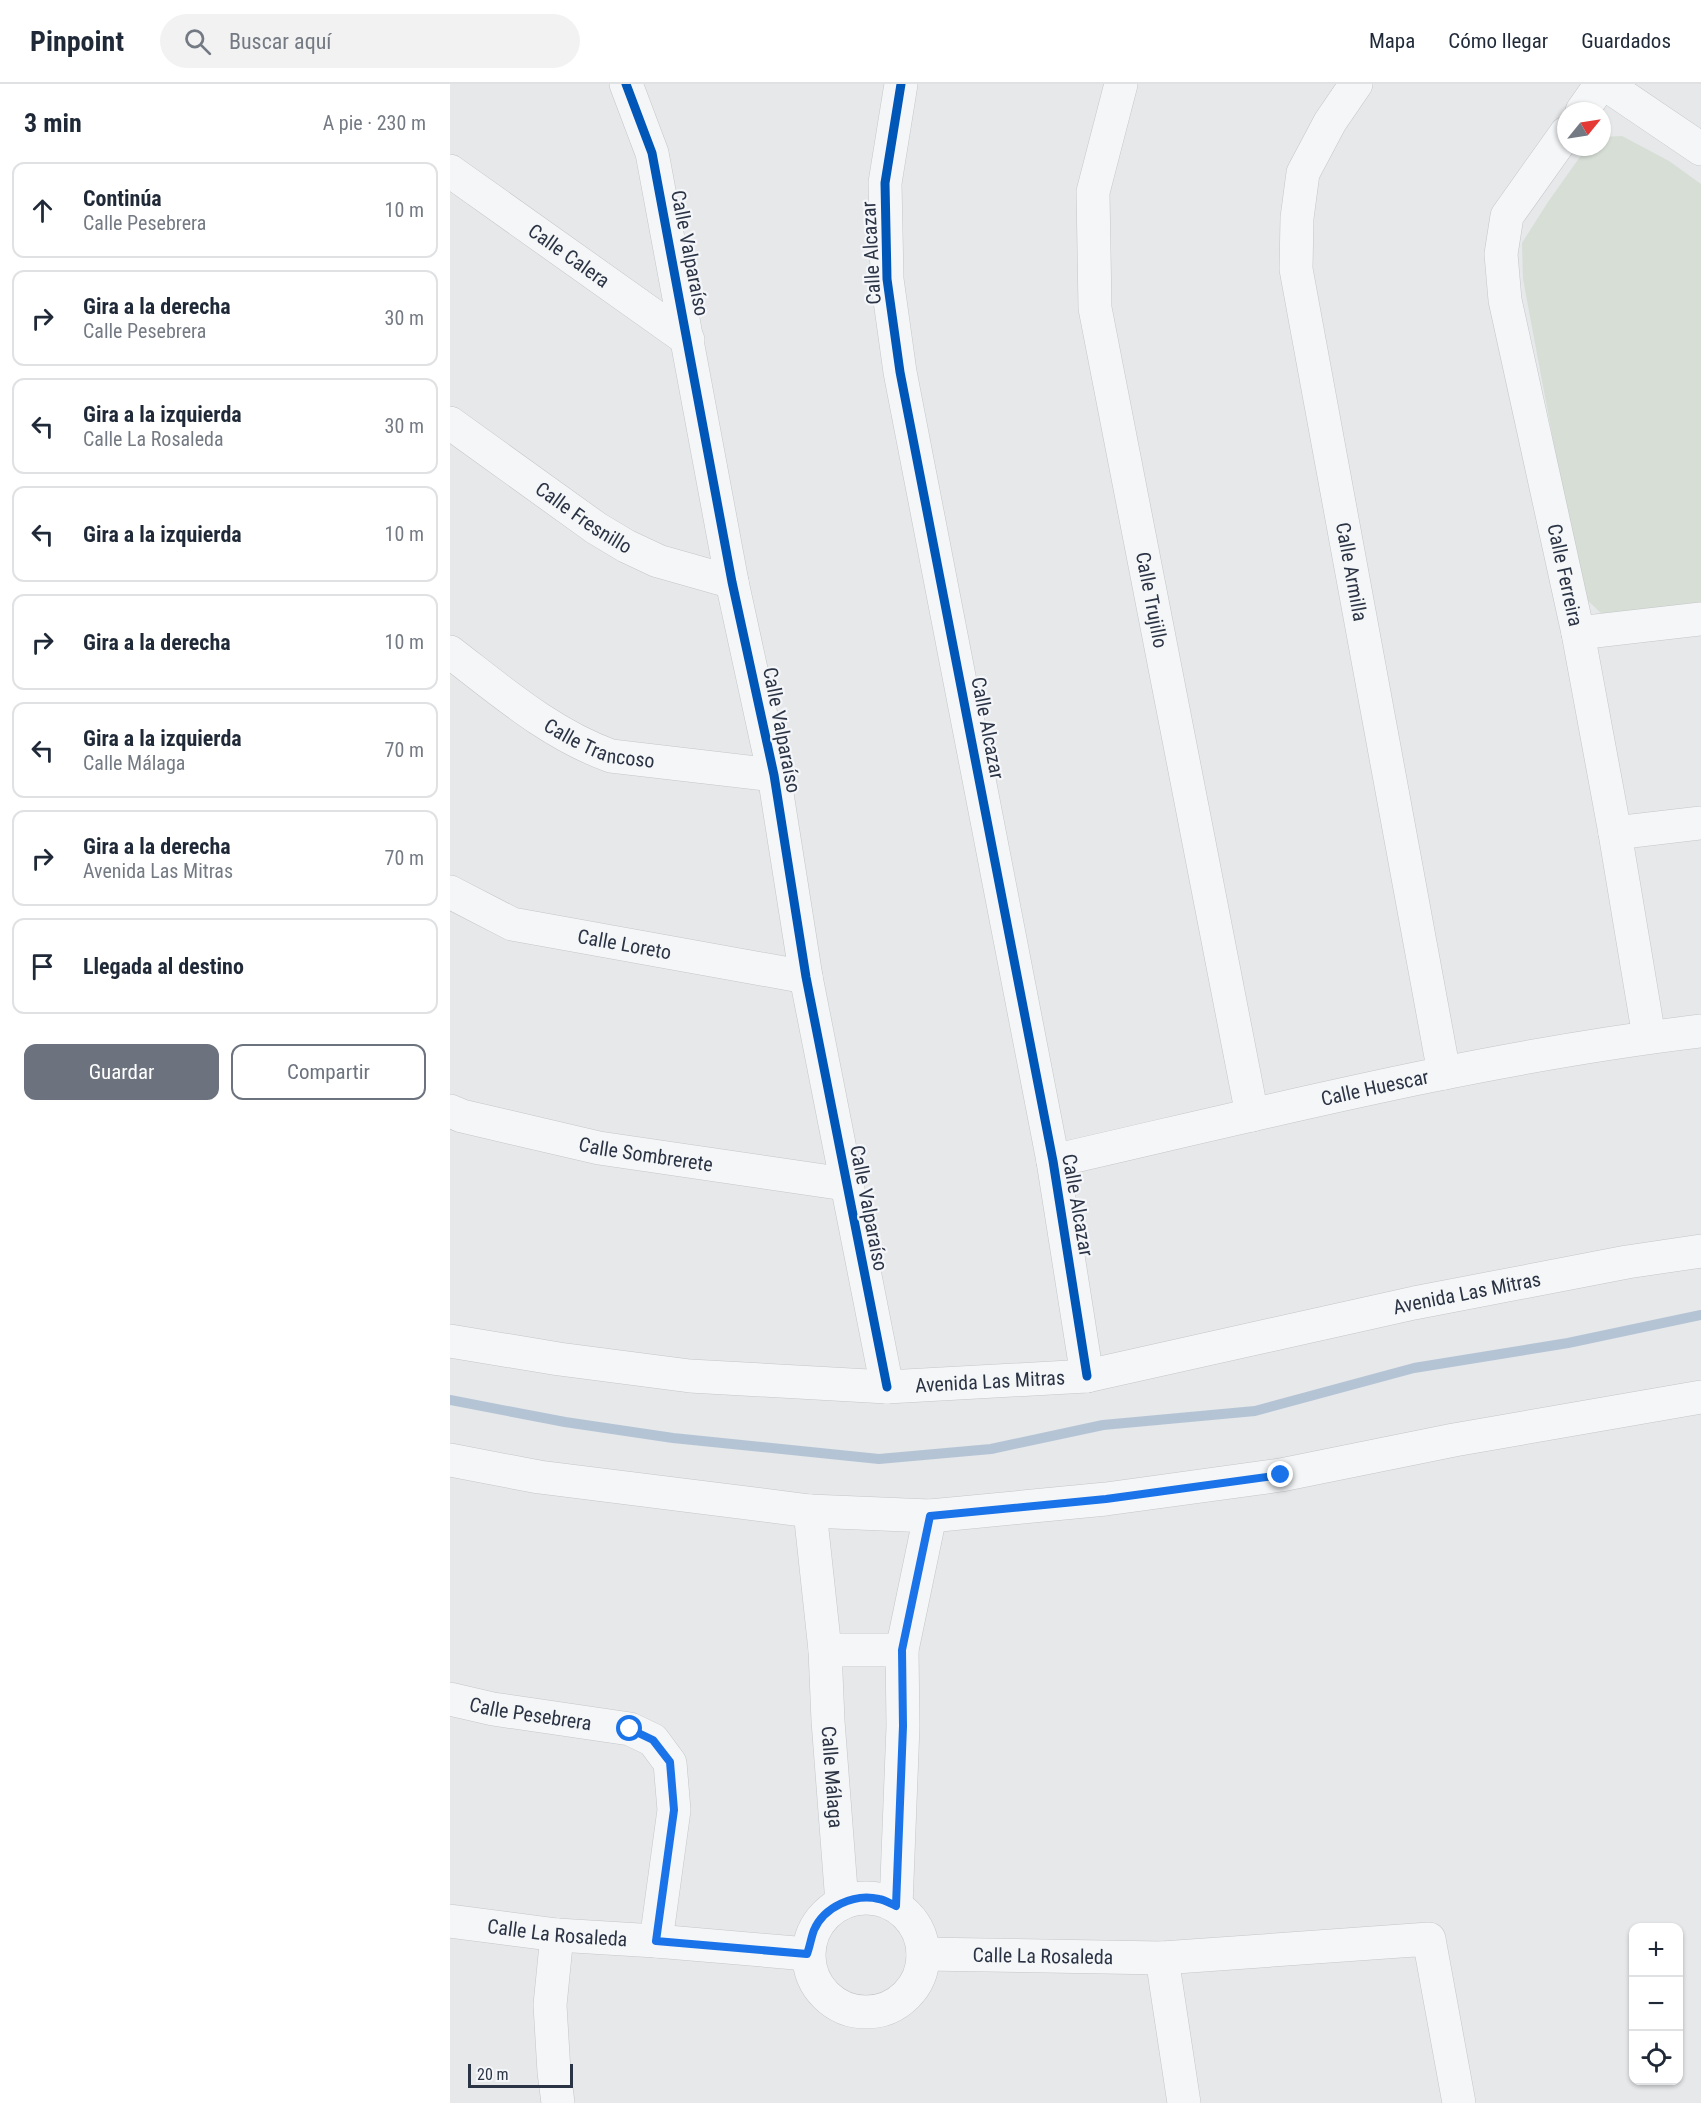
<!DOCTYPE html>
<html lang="es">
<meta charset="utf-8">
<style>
:root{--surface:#fff;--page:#f2f2f3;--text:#1f2937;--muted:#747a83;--line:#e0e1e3;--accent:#6c737f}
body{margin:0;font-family:"Roboto Condensed",sans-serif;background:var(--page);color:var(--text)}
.controls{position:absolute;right:18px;bottom:18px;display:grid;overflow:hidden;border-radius:12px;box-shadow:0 2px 4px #0004}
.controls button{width:54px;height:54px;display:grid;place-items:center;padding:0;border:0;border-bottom:2px solid var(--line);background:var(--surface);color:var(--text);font:30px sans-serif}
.compass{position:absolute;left:1107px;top:18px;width:54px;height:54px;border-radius:50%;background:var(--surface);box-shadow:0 2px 4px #0004;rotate:60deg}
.scale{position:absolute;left:18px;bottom:15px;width:105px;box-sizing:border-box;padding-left:6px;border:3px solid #2b3445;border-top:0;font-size:16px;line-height:21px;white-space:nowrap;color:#2b3445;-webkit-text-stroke:4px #f4f6f9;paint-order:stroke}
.stop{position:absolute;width:18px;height:18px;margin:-14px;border:4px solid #1a73e8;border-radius:50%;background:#fff}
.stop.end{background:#1a73e8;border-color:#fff;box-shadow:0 2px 6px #0008}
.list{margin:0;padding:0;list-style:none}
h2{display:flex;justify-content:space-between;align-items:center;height:78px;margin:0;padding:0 24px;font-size:26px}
h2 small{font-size:20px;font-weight:400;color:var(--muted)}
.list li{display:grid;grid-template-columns:39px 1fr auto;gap:18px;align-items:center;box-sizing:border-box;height:96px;margin:0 12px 12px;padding:0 12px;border:2px solid var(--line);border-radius:12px}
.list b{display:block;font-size:22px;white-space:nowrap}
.list p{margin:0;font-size:20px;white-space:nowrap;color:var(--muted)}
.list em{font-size:20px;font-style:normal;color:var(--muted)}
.actions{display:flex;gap:12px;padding:18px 24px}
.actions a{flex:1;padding:14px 0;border:2px solid var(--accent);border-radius:12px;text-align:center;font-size:21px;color:var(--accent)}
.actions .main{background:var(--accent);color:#fff}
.icon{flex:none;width:33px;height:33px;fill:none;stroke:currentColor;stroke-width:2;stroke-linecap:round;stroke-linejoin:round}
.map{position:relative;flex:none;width:1251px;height:2019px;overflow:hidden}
header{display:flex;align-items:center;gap:36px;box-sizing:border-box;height:84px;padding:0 30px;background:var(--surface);border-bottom:2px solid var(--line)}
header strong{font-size:28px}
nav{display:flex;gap:33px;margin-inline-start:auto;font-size:21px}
.search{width:420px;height:54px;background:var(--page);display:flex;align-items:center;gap:15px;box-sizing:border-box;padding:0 21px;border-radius:33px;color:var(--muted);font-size:22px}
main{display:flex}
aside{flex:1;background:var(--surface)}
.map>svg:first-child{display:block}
.green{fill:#d6ded6}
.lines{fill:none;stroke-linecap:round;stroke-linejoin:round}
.stream{stroke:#b4c4d5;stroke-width:10}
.minor-casing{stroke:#c4c6c8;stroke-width:34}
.tertiary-casing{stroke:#c4c6c8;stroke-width:34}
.minor{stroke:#f5f6f7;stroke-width:33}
.tertiary{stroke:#f5f6f7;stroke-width:33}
.cycleway-casing{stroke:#f4f6f9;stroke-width:13}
.cycleway{stroke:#0057b8;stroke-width:9}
.route{stroke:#1a73e8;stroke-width:8}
.labels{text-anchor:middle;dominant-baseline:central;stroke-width:4.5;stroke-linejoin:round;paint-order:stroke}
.street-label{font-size:20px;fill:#2b3445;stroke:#f4f6f9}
</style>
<header>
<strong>Pinpoint</strong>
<div class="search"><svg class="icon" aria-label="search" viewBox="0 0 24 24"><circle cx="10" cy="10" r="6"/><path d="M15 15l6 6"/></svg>Buscar aquí</div>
<nav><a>Mapa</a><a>Cómo llegar</a><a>Guardados</a></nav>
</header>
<main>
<aside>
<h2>3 min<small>A pie · 230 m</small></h2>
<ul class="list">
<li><svg class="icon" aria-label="ahead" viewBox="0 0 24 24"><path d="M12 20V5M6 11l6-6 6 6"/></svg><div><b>Continúa</b><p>Calle Pesebrera</p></div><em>10 m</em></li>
<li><svg class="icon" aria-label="right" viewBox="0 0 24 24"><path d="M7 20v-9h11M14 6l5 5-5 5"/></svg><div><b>Gira a la derecha</b><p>Calle Pesebrera</p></div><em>30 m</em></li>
<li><svg class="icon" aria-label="left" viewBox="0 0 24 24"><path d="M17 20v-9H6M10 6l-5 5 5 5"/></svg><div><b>Gira a la izquierda</b><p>Calle La Rosaleda</p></div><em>30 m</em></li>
<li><svg class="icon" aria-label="left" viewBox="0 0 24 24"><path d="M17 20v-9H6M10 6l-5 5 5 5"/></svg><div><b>Gira a la izquierda</b></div><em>10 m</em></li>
<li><svg class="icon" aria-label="right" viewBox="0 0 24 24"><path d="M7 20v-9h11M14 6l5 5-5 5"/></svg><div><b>Gira a la derecha</b></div><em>10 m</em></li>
<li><svg class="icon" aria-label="left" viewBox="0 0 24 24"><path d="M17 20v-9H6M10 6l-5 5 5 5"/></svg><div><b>Gira a la izquierda</b><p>Calle Málaga</p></div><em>70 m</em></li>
<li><svg class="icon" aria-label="right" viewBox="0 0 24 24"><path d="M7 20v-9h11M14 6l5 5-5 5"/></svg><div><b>Gira a la derecha</b><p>Avenida Las Mitras</p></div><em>70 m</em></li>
<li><svg class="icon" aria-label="arrive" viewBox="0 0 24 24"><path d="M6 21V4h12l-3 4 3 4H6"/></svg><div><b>Llegada al destino</b></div></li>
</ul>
<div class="actions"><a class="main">Guardar</a><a>Compartir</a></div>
</aside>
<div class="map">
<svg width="1251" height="2019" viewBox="0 0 1251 2019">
<rect width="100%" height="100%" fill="#e6e8ea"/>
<polygon class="green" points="1172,52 1219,77 1251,100 1251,523 1175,535 1151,529 1132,511 1073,195 1072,159 1098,118 1137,63 1152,63 1152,53"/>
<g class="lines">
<polyline class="stream" points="0,1316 115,1338 223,1354 429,1375 541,1365 653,1341 805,1327 964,1284 1118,1259 1251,1231"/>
<defs>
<g id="minor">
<polyline points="176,0 202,69 282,498 324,691 356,893 437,1303"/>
<polyline points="451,0 435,99 437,195 450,288 603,1077 637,1292"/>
<path id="s1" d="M671 0 643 108 645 224 802 1031"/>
<path id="s2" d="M906 0 880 38 853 89 847 134 846 185 994 989"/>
<polyline points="1155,0 1251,65"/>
<polyline points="1132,27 1151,0"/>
<path id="s3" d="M1116 49 1057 132 1051 170 1055 216 1128 549 1165 749 1199 953"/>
<path id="s4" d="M0 87 238 256"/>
<path id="s5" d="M0 339 146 444 176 462 208 477 282 498"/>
<polyline points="1128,549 1251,535"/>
<path id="s6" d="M0 568C51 607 100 650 161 672L324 691"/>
<polyline points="1165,749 1251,739"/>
<path id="s7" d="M0 808 62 840 356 893"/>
<path id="s8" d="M0 1027 12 1032 149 1064 395 1100"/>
<path id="s9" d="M603 1077C817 1028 1032 973 1251 947"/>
<path id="s10" d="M360 1427 375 1566 378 1637 392 1819"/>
<polyline points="375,1566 452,1566"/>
<path id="s11" d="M0 1615 43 1625 180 1645 203 1656 220 1679 224 1726 206 1857"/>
<circle cx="416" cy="1871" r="57"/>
<polyline points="446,1822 453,1642 452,1566 480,1432"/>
<path id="s12" d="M0 1837 107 1851 206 1857 357 1870"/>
<polyline points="107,1851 100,1921 104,1988 108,2019"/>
<path id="s13" d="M473 1870 712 1874 979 1855 1009 2019"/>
<polyline points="712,1874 734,2019"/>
</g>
<g id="tertiary">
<path id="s14" d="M0 1257 109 1275 240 1292 437 1303 637 1292 964 1219 1177 1178 1251 1167"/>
<polyline points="0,1376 89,1393 360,1427 480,1432 656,1415 831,1391 1004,1356 1251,1313"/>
</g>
</defs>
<use href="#minor" class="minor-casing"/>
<use href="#tertiary" class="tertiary-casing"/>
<use href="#minor" class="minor"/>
<use href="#tertiary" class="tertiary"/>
<defs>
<g id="cycleway">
<polyline points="176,0 202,69 282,498 324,691 356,893 437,1303"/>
<polyline points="451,0 435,99 437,195 450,288 603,1077 637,1292"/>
</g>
</defs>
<use href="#cycleway" class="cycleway-casing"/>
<use href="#cycleway" class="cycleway"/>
</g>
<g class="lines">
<path class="route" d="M180 1645 203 1656 220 1678 224 1726 206 1857 357 1870C360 1862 361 1854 364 1846 374 1823 404 1809 429 1815 435 1816 441 1820 446 1822L453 1642 452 1566 480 1432 656 1415 831 1391"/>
</g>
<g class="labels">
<g class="street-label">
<text transform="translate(240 169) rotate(79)">Calle Valparaíso</text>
<text transform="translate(421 169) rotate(-93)">Calle Alcazar</text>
<text stroke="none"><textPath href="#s4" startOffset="146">Calle Calera</textPath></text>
<text stroke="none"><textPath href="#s5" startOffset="164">Calle Fresnillo</textPath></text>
<text stroke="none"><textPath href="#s2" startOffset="508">Calle Armilla</textPath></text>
<text stroke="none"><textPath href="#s3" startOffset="468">Calle Ferreira</textPath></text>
<text stroke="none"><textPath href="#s1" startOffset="525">Calle Trujillo</textPath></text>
<text transform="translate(538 644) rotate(79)">Calle Alcazar</text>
<text transform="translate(332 646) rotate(79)">Calle Valparaíso</text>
<text stroke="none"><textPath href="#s6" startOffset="178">Calle Trancoso</textPath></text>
<text stroke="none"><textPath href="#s7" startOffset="184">Calle Loreto</textPath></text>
<text stroke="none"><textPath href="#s9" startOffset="330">Calle Huescar</textPath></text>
<text stroke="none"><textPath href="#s8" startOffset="201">Calle Sombrerete</textPath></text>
<text transform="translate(628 1121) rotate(80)">Calle Alcazar</text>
<text transform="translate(419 1124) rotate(79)">Calle Valparaíso</text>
<text stroke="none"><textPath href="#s14" startOffset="1029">Avenida Las Mitras</textPath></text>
<text stroke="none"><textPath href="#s14" startOffset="543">Avenida Las Mitras</textPath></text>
<text stroke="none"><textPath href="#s11" startOffset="82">Calle Pesebrera</textPath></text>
<text stroke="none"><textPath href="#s10" startOffset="267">Calle Málaga</textPath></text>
<text stroke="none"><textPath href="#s12" startOffset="108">Calle La Rosaleda</textPath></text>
<text stroke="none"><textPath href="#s13" startOffset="120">Calle La Rosaleda</textPath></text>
</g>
</g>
</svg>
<div class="controls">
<button>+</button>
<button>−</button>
<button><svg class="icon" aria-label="locate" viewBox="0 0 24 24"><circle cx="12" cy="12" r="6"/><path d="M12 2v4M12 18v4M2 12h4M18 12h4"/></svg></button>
</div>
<svg class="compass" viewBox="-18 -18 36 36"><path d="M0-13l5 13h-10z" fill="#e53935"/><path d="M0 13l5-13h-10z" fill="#747a83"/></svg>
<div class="scale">20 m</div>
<div class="stop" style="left:180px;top:1645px"></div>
<div class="stop end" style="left:831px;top:1391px"></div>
</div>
</main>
